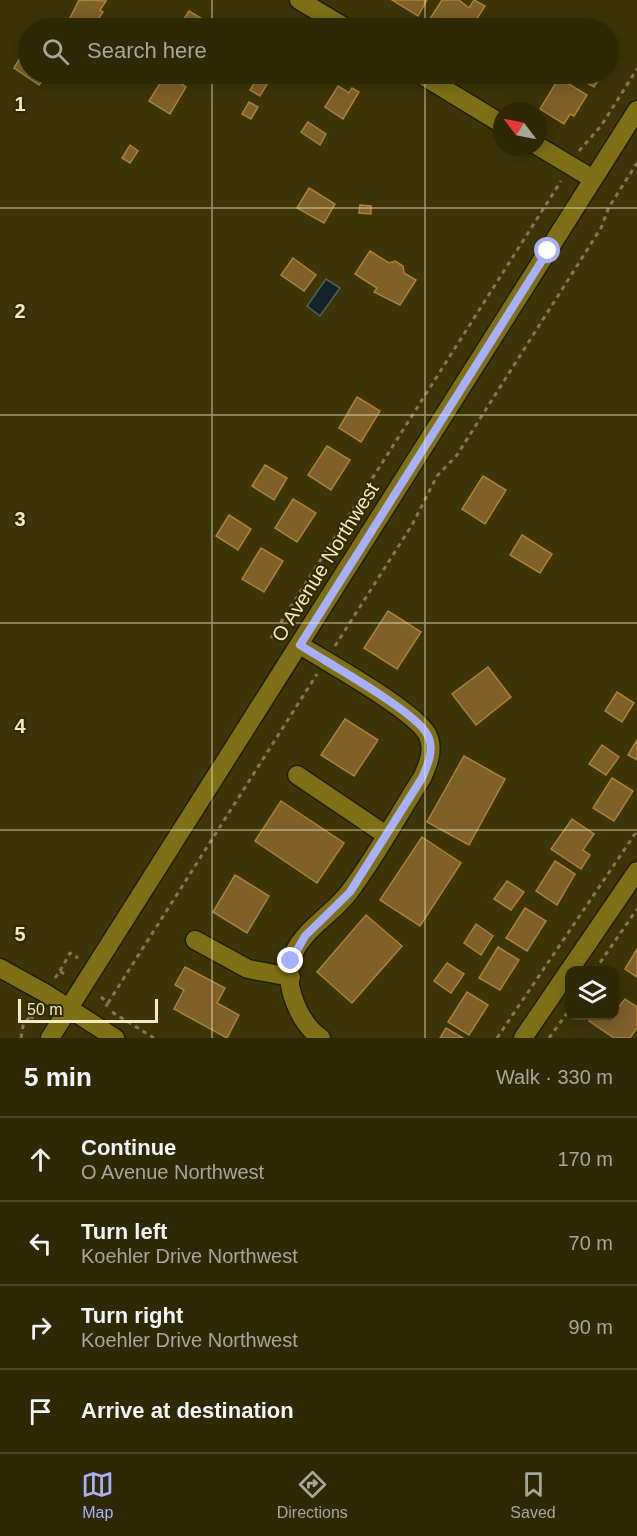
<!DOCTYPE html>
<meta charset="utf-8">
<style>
:root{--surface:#2e2805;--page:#36300f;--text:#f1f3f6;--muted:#a7a69a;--line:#494427;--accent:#a8b0fc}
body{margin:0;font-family:Arial,sans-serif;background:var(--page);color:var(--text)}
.controls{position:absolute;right:18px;bottom:18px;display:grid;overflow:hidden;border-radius:12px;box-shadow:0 3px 15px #0003}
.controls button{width:54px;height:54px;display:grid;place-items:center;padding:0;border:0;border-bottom:2px solid var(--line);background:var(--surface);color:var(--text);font:30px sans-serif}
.compass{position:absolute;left:493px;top:102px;width:54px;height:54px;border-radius:50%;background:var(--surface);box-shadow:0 3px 15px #0003;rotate:302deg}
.scale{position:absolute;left:18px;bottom:15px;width:140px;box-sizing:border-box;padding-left:6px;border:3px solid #f1eac2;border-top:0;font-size:16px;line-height:21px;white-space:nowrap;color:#f1eac2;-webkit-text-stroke:4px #332b00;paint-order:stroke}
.stop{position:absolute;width:18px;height:18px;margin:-14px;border:4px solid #a8b0fc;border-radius:50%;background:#fff}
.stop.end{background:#a8b0fc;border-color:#fff;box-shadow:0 2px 6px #0008}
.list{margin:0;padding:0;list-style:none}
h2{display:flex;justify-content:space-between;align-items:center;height:78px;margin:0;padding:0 24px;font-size:26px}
h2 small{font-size:20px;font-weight:400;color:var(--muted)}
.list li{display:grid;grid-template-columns:39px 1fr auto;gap:18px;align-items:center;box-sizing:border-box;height:84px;padding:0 24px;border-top:2px solid var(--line)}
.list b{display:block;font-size:22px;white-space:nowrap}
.list p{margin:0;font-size:20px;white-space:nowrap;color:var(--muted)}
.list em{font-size:20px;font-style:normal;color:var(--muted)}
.icon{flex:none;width:33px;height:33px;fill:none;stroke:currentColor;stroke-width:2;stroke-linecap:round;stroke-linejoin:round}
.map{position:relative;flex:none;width:637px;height:1038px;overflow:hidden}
.search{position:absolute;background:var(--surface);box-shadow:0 3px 15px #0003;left:18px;right:18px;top:18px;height:66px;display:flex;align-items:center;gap:15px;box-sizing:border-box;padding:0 21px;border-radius:33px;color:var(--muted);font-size:22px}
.sheet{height:414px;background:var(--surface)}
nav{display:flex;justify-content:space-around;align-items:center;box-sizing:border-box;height:84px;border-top:2px solid var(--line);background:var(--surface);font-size:16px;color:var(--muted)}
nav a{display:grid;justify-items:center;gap:3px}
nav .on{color:var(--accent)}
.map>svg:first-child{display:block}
.water{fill:#11242a;stroke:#545f58;stroke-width:1.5}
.building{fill:#7f6029;stroke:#aa8136;stroke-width:1.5}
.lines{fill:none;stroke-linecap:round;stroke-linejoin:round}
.minor-casing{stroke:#221d04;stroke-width:21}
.path{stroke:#81794d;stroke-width:3;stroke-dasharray:4.5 4.5;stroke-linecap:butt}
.minor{stroke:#7f7017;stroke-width:18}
.route{stroke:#a8b0fc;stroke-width:8}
.grid{fill:none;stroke:#f1eac2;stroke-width:1.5;stroke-opacity:0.55}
.labels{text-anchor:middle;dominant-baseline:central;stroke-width:4.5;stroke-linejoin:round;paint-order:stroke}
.street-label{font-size:20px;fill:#f1eac2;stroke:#332b00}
.grid-label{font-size:20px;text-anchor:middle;font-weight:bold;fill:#f1eac2;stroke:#332b00;stroke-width:4.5;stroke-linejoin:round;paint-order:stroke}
</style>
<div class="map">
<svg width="637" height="1038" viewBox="0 0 637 1038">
<rect width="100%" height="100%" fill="#3d3507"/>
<polygon class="water" points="326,279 340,288 320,316 307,306"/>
<g class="building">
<polygon points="79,0 106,1 100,10 103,12 95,24 92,22 88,28 82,28 69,20"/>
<polygon points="392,0 427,0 418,16"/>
<polygon points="442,0 459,0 469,8 474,0 485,6 471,28 458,28 452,25 450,28 439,28 428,22"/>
<polygon points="189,11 217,28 178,28"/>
<polygon points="28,45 28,74 47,74 39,85 14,68"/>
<polygon points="166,74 186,87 170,114 149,101"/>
<polygon points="572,74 602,74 594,87"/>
<polygon points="259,75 269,81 260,96 250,90"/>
<polygon points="559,78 587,95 574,116 570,114 564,124 540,109"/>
<polygon points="338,86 349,93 352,88 359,92 343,119 325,107"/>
<polygon points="249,102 258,107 251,119 242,114"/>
<polygon points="308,122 326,134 320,145 301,132"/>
<polygon points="130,145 138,151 130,163 122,158"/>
<polygon points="309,188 335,204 324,223 297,208"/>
<polygon points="360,205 371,206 371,214 359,213"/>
<polygon points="370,251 389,263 395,261 403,266 404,273 416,280 400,305 374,292 377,288 355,274"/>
<polygon points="293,258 316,275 304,291 281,275"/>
<polygon points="357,397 380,411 361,442 339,428"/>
<polygon points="327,446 350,460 331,490 308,475"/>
<polygon points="265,465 287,478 274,500 252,486"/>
<polygon points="483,476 506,490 485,524 462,509"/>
<polygon points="293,499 316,513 297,542 275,528"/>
<polygon points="229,515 251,529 238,550 216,536"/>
<polygon points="522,535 552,554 540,573 510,555"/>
<polygon points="261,548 283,561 264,592 242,579"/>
<polygon points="388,611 421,632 397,669 364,648"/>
<polygon points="488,667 511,697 476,725 452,694"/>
<polygon points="617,692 634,703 622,722 605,711"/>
<polygon points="345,719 378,740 354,776 321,755"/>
<polygon points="637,740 637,760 628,755"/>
<polygon points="602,745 619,757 606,775 589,764"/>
<polygon points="464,756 505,779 469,845 427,822"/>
<polygon points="612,778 633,791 614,821 593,808"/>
<polygon points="281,801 344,843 317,883 255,841"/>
<polygon points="572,819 594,834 583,850 590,855 581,869 551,849"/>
<polygon points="422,837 461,863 420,926 380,900"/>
<polygon points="555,861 575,874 557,905 536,891"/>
<polygon points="235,875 269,896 247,933 213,912"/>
<polygon points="507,881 524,892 511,910 494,899"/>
<polygon points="525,908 546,921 527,951 506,938"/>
<polygon points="366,915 402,946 352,1003 317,972"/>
<polygon points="476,924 493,936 481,955 464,943"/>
<polygon points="498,947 519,960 500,990 479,978"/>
<polygon points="637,949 637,977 625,969"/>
<polygon points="447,963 464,974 451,993 434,981"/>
<polygon points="185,967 225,988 217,1003 239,1015 227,1038 174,1009 184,990 175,985"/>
<polygon points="467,992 488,1005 469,1035 448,1022"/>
<polygon points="625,999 637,1007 637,1028 630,1038 614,1038 589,1021 593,1016 614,1016 614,1006 618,1008"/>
<polygon points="446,1028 463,1038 440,1038"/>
</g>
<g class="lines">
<defs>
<g id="minor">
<polyline points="299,0 346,28"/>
<polyline points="420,74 502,124"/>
<polyline points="538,146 593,179"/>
<path d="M300 645C327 662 414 710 427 734 435 748 428 765 422 778 398 815 377 855 350 891 333 915 299 931 291 961 284 987 300 1024 321 1038"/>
<polyline points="297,775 386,835"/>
<polyline points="195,940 248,969 291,977"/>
<polyline points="0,968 45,993 115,1038"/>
<polyline points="50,1038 637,110"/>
<polyline points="523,1038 637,871"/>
</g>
</defs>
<use href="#minor" class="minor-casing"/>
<g class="path">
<polyline points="579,151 601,126 637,69"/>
<polyline points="271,638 561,181"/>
<polyline points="335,646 412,525 437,476 457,455 601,228 609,207 637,163"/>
<polyline points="595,970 637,909"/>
<polyline points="60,971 70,953 78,958"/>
<polyline points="55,978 60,971 67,976"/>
<polyline points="101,997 108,1003 104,1010"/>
<polyline points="108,1003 317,674"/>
<polyline points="35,1008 30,1016 38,1022"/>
<polyline points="112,1012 154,1038"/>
<polyline points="21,1038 23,1026 30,1016"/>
<polyline points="497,1038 637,831"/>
<polyline points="549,1038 570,1009"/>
</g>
<use href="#minor" class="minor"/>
</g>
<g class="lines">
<path class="route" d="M291 961 305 936 350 892 422 778C428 765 435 748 427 734 415 711 326 662 300 645L548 251"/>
</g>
<path class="grid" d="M212 0V28M425 0V28M212 74V1038M425 74V1038M0 208H637M0 415H637M0 623H637M0 830H637"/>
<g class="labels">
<g class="street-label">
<text transform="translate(325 562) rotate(-58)">O Avenue Northwest</text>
</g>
</g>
<g class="grid-label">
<text x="20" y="111">1</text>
<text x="20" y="318">2</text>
<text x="20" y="526">3</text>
<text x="20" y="733">4</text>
<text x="20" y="941">5</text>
</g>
</svg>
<div class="controls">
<button><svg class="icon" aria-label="layers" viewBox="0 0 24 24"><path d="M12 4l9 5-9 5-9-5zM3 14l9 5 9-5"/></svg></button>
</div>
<svg class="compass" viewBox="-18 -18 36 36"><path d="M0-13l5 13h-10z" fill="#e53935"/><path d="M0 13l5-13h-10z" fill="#a7a69a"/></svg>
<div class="scale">50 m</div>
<div class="stop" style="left:548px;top:251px"></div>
<div class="stop end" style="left:291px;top:961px"></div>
<div class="search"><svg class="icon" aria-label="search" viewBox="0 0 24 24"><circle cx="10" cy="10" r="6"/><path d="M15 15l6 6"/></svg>Search here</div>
</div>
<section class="sheet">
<h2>5 min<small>Walk · 330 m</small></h2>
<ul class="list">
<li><svg class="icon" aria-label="ahead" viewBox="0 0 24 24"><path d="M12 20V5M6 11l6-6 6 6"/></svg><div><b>Continue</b><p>O Avenue Northwest</p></div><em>170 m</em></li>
<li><svg class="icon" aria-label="left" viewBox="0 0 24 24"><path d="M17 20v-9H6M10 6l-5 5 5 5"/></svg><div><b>Turn left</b><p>Koehler Drive Northwest</p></div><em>70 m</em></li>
<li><svg class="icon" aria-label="right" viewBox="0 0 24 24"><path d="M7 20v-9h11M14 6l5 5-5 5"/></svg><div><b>Turn right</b><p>Koehler Drive Northwest</p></div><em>90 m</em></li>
<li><svg class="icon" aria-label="arrive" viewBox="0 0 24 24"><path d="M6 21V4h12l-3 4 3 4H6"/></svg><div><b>Arrive at destination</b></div></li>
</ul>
</section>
<nav>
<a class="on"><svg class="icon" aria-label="map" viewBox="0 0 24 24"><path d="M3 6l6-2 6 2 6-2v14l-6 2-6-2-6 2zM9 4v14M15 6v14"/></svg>Map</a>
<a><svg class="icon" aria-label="directions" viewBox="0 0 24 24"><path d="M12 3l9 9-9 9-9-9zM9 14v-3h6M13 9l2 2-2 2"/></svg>Directions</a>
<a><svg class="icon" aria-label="saved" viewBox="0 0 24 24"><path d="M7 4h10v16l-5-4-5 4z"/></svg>Saved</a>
</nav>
